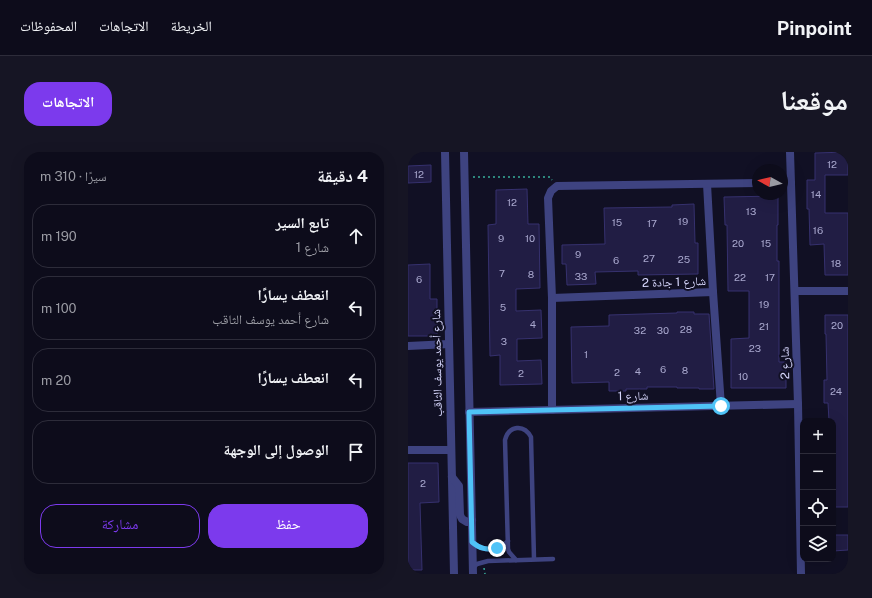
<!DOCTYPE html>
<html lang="ar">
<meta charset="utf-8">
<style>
:root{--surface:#0d0c1b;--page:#161524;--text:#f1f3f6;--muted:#9a9ba3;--line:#2d2c3a;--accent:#7c3aed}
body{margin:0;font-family:"Public Sans","Noto Naskh Arabic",sans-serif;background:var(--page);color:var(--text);direction:rtl}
.controls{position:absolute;right:12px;bottom:12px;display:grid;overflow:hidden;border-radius:8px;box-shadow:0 4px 16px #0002}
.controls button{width:36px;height:36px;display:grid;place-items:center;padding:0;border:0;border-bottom:1px solid var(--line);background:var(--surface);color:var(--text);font:20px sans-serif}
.compass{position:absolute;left:344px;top:12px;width:36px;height:36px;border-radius:50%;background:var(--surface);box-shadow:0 4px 16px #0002;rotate:278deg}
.stop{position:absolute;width:12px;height:12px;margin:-9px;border:3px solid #4fc3f7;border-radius:50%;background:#fff}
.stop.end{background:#4fc3f7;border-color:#fff;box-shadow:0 1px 4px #0008}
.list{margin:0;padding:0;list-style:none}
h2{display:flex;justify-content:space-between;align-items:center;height:52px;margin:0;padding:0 16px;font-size:17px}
h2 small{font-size:13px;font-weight:400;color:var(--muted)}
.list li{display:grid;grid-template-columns:26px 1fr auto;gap:12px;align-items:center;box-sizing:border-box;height:64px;margin:0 8px 8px;padding:0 8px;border:1px solid var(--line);border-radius:16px}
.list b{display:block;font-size:15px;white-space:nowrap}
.list p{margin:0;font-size:13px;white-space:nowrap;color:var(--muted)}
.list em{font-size:13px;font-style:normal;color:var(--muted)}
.actions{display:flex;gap:8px;padding:12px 16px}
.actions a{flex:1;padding:9px 0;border:1px solid var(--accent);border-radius:16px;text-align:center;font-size:14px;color:var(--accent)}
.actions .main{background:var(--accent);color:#fff}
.icon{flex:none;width:22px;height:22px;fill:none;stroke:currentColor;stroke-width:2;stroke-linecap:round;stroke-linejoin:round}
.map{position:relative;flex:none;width:440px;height:422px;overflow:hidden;direction:ltr;border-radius:16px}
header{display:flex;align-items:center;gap:24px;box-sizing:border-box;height:56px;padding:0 20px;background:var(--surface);border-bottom:1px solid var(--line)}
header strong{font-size:19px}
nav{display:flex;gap:22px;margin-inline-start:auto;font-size:14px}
.intro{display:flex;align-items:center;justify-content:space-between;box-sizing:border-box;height:96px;padding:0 24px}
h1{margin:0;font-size:28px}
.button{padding:10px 18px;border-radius:16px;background:var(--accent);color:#fff;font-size:14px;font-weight:700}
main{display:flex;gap:24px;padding:0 24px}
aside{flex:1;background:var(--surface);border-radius:16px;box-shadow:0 4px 16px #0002}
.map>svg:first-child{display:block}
.building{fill:#211d44;stroke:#36316e}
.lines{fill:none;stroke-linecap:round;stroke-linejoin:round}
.path{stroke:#37af9b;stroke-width:1.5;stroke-dasharray:2 3;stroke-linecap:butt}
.service{stroke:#3e4380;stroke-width:4.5}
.minor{stroke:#3e4380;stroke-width:8}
.tertiary{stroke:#3e4380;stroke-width:8}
.route{stroke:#4fc3f7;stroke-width:5}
.labels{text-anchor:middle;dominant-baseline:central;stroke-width:4;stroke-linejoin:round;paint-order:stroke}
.number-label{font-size:10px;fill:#a9a8ce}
.street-label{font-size:12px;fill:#d6d6fc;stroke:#111024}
</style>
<header>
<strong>Pinpoint</strong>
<nav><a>الخريطة</a><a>الاتجاهات</a><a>المحفوظات</a></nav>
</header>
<div class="intro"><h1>موقعنا</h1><a class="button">الاتجاهات</a></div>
<main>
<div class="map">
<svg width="440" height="422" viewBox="0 0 440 422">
<rect width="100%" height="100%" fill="#111024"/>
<g class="building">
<polygon points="440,0 440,23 417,23 417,61 440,61 440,123 417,123 416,92 402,93 401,57 399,57 399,28 407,28 407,1"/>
<polygon points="23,13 23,30 0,31 0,14"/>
<polygon points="119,37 120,72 131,72 132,136 108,137 108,159 133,158 134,186 109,187 109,209 133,208 134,232 92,233 92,203 82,204 80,73 88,72 88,38"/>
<polygon points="370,44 370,73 369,73 369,109 371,109 371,210 378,210 378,236 323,236 323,187 341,186 341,139 320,139 319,73 317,73 316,45"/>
<polygon points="286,52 287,91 290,91 290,122 230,123 230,119 187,120 188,132 159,133 158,112 154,112 154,93 197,92 196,56 264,55 264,53"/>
<polygon points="22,112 22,147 29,147 29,184 0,184 0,113"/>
<polygon points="269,160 286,160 286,162 301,162 306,237 291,237 291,236 269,236 269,235 239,235 239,237 218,237 218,239 201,239 201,230 164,231 163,175 201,174 201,163 269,161"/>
<polygon points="417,163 440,163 440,355 425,355 425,269 421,269 420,251 416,251 416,228 419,228 418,182 417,182"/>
<polygon points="0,311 30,311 31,350 12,351 14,418 0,418"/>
<polygon points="425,383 440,383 440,398 425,399"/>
</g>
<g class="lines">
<g class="path">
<polyline points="65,25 142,25 144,28"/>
<polyline points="76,416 77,422"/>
</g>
<g class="service">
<path d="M64 390C76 400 89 400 100 389"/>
<path d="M108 408 101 400 100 397 97 288C101 273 116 272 123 285L126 407"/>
<polyline points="65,416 69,412 80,409 145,407"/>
</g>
<g class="minor">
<polyline points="382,0 390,252 393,422"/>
<polyline points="374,31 383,31"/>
<polyline points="387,139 440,139"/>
<polyline points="305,140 313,254"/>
<polyline points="144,146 305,140 299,32"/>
<polyline points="0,194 41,192"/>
<polyline points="144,258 144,146 140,46 143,39 149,34 350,31"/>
<polyline points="61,260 390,252"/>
<polyline points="0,298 43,298"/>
</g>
<g class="tertiary">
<polyline points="37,0 46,422"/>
<polyline points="56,0 65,422"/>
<polyline points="44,325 51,334 52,363 54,367 59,370 64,368"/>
</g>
</g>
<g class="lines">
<path class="route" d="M89 396C79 398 72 397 64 390L61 260 313 254"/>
</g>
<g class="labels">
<g class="number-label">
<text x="424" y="12">12</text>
<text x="11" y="22">12</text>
<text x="408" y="42">14</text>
<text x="104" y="50">12</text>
<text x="343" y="59">13</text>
<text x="275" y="69">19</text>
<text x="209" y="70">15</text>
<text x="244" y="71">17</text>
<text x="410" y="78">16</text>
<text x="93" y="86">9</text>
<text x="122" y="86">10</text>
<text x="330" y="91">20</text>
<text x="358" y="91">15</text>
<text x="170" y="102">9</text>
<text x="241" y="106">27</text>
<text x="276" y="107">25</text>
<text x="208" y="108">6</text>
<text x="428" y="111">18</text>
<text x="94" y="121">7</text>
<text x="123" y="122">8</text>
<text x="173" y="124">33</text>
<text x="332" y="125">22</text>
<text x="362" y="125">17</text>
<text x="11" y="127">6</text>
<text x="356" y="152">19</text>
<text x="95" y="155">5</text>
<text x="125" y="172">4</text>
<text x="429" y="173">20</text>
<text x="356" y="174">21</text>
<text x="278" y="177">28</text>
<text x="232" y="178">32</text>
<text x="255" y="178">30</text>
<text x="96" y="189">3</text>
<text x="347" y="196">23</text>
<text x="178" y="202">1</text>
<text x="255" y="217">6</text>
<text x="277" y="218">8</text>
<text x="230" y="219">4</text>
<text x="209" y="220">2</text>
<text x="113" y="221">2</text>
<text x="335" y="224">10</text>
<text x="428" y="239">24</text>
<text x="15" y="331">2</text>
</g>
<g class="street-label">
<text transform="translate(266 130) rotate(-2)">شارع 1 جادة 2</text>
<text transform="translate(29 211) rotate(-91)">شارع أحمد يوسف الثاقب</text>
<text transform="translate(377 211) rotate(-91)">شارع 2</text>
<text transform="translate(225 244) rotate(-1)">شارع 1</text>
</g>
</g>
</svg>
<div class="controls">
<button>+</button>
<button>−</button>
<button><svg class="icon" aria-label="locate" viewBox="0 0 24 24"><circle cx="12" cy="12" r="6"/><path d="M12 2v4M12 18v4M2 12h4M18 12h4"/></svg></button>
<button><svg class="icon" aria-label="layers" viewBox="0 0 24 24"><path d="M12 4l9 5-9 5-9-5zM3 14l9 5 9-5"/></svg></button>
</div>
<svg class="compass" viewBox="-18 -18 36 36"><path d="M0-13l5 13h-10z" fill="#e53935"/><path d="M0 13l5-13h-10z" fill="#9a9ba3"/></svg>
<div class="stop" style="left:313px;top:254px"></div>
<div class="stop end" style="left:89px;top:396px"></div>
</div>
<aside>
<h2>4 دقيقة<small>سيرًا · 310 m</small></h2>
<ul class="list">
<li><svg class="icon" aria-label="ahead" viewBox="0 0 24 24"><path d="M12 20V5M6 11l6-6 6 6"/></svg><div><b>تابع السير</b><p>شارع 1</p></div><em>190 m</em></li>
<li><svg class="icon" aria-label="left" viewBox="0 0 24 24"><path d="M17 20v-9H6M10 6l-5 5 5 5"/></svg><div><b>انعطف يسارًا</b><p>شارع أحمد يوسف الثاقب</p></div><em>100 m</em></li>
<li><svg class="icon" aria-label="left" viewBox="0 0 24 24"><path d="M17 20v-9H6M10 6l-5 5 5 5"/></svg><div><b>انعطف يسارًا</b></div><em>20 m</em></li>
<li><svg class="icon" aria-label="arrive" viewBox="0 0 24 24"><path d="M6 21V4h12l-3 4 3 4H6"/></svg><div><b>الوصول إلى الوجهة</b></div></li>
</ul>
<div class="actions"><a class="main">حفظ</a><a>مشاركة</a></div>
</aside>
</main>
